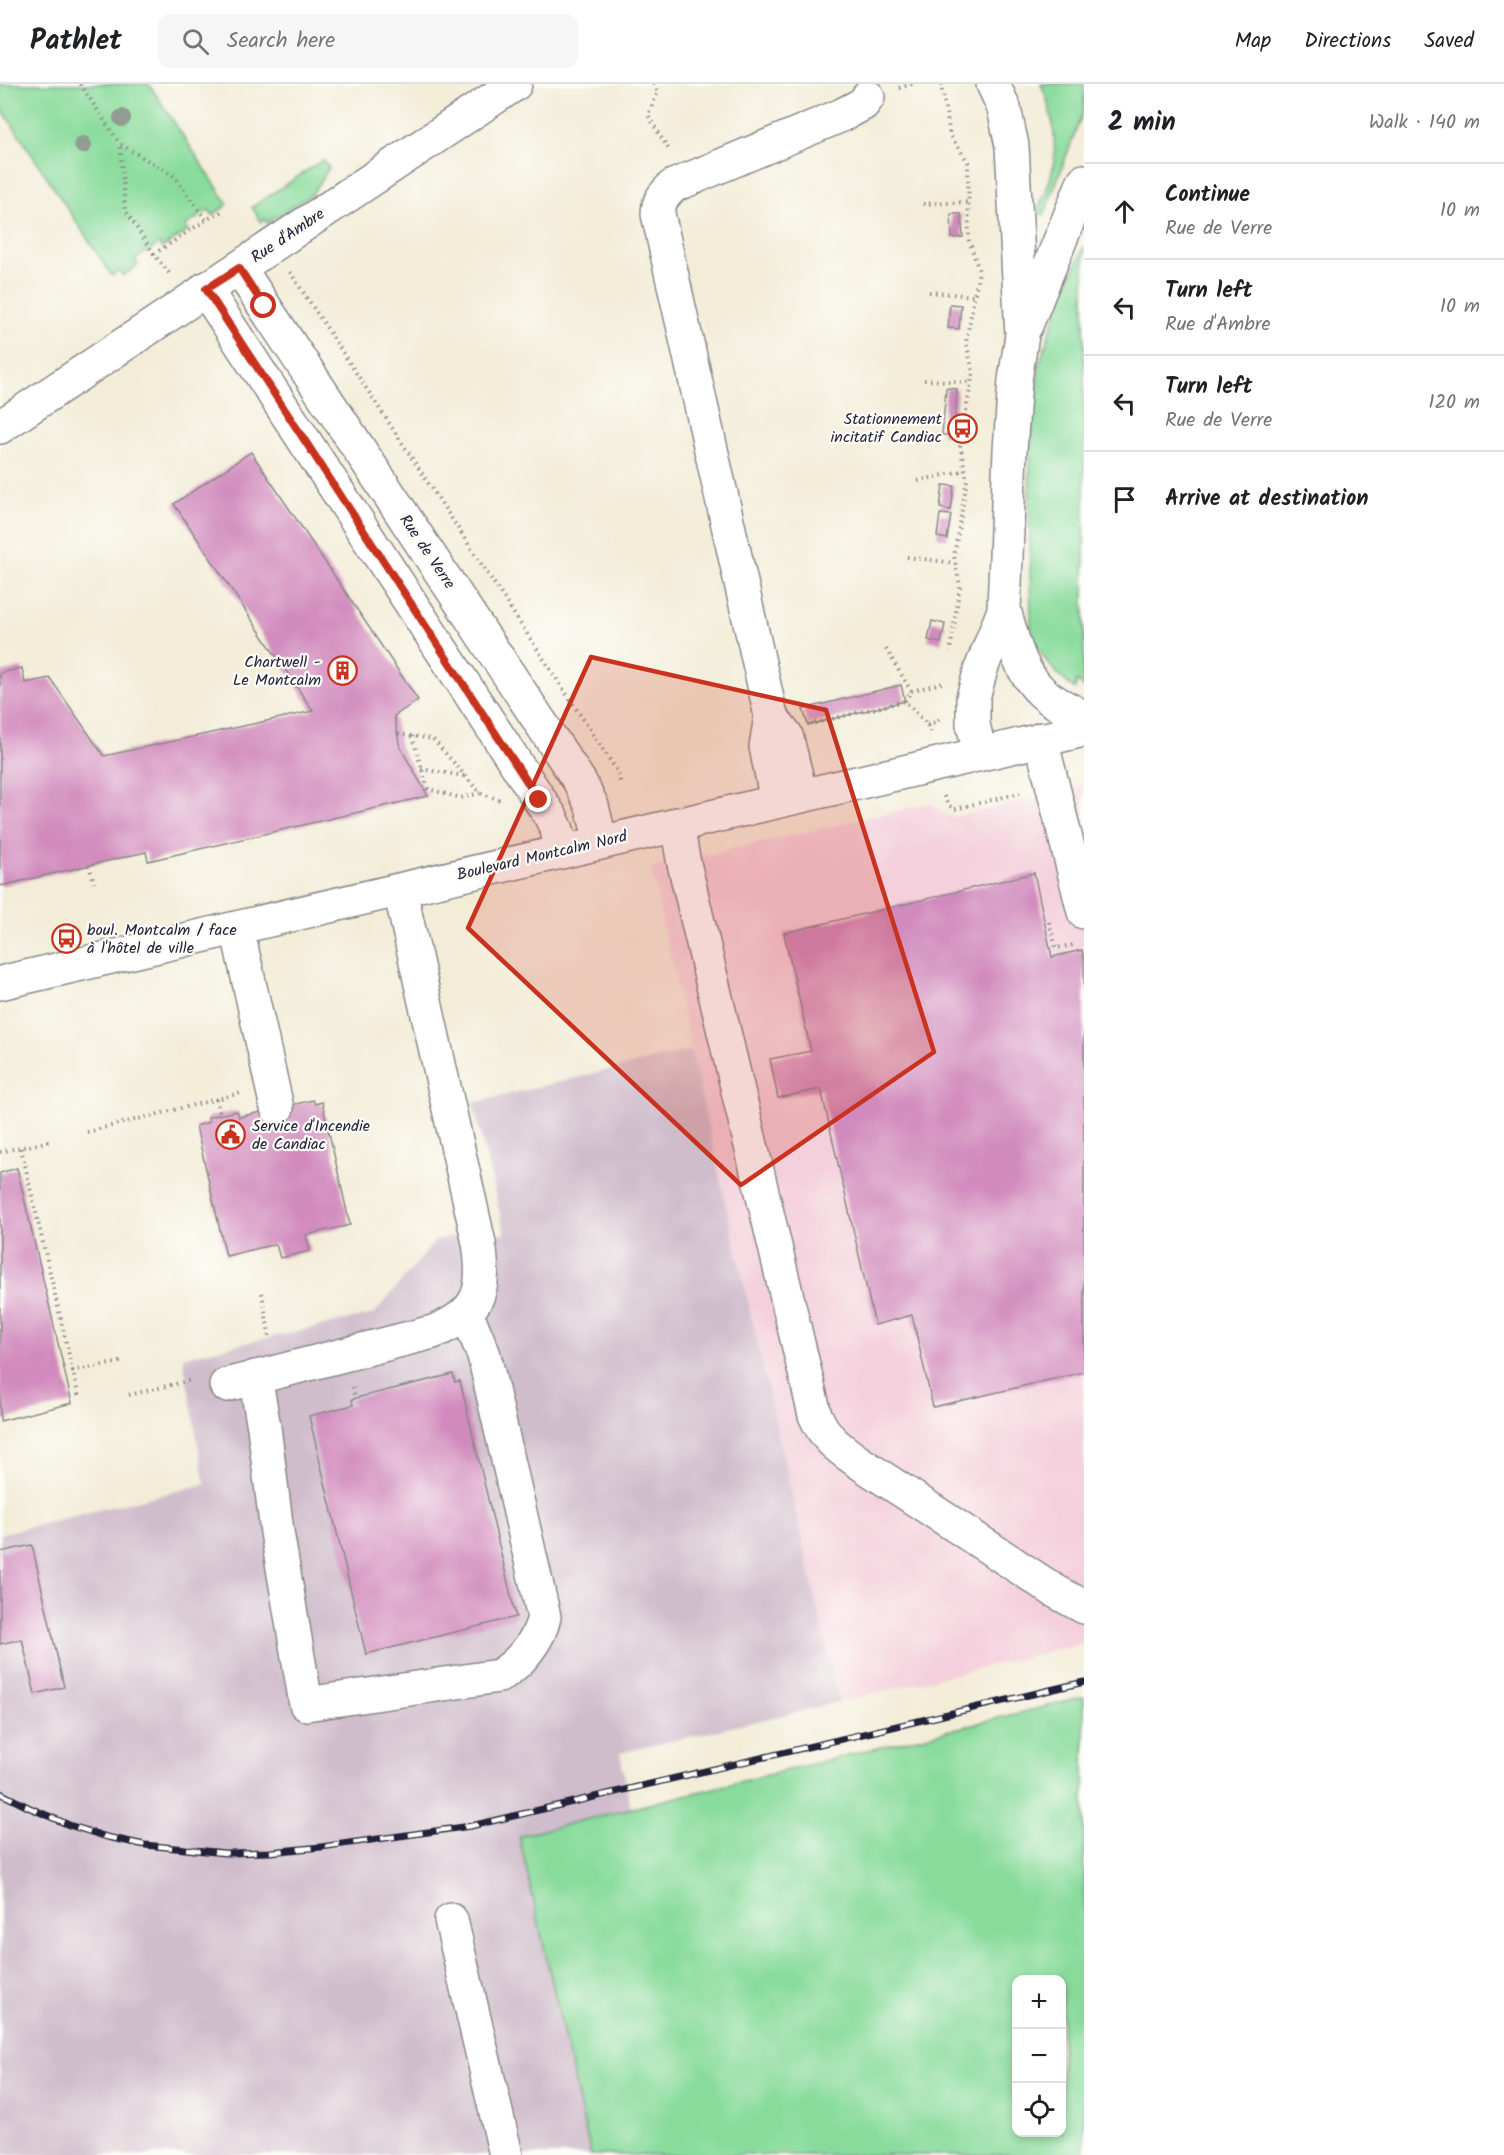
<!DOCTYPE html>
<meta charset="utf-8">
<style>
:root{--surface:#fff;--page:#f6f6f6;--text:#202124;--muted:#757577;--line:#e0e0e0}
body{margin:0;font-family:Kalam,sans-serif;background:var(--page);color:var(--text)}
.controls{position:absolute;right:18px;bottom:18px;display:grid;overflow:hidden;border-radius:12px;box-shadow:0 3px 9px #0003}
.controls button{width:54px;height:54px;display:grid;place-items:center;padding:0;border:0;border-bottom:2px solid var(--line);background:var(--surface);color:var(--text);font:30px sans-serif}
.stop{position:absolute;width:18px;height:18px;margin:-14px;border:4px solid #c8321e;border-radius:50%;background:#fff}
.stop.end{background:#c8321e;border-color:#fff;box-shadow:0 2px 6px #0008}
.list{margin:0;padding:0;list-style:none}
h2{display:flex;justify-content:space-between;align-items:center;height:78px;margin:0;padding:0 24px;font-size:26px}
h2 small{font-size:20px;font-weight:400;color:var(--muted)}
.list li{display:grid;grid-template-columns:39px 1fr auto;gap:18px;align-items:center;box-sizing:border-box;height:96px;padding:0 24px;border-top:2px solid var(--line)}
.list b{display:block;font-size:22px;white-space:nowrap}
.list p{margin:0;font-size:20px;white-space:nowrap;color:var(--muted)}
.list em{font-size:20px;font-style:normal;color:var(--muted)}
.icon{flex:none;width:33px;height:33px;fill:none;stroke:currentColor;stroke-width:2;stroke-linecap:round;stroke-linejoin:round}
.map{position:relative;flex:none;width:1084px;height:2071px;overflow:hidden}
header{display:flex;align-items:center;gap:36px;box-sizing:border-box;height:84px;padding:0 30px;background:var(--surface);border-bottom:2px solid var(--line)}
header strong{font-size:28px}
nav{display:flex;gap:33px;margin-inline-start:auto;font-size:21px}
.search{width:420px;height:54px;background:var(--page);display:flex;align-items:center;gap:15px;box-sizing:border-box;padding:0 21px;border-radius:12px;color:var(--muted);font-size:22px}
main{display:flex}
aside{flex:1;background:var(--surface)}
.map>svg:first-child{display:block}
.built{fill:#f4cfdc}
.industrial{fill:#d0bdcc}
.green{fill:#88db9b;stroke:#557e6b;stroke-width:1.5;fill-rule:evenodd}
.building{fill:#d18abd}
.lines{fill:none;stroke-linecap:round;stroke-linejoin:round}
.minor-casing{stroke:#8a888a;stroke-width:36}
.path{stroke:#8a888a;stroke-width:4;stroke-dasharray:1.5 4.5;stroke-linecap:butt}
.minor{stroke:#fff;stroke-width:33}
.rail-casing{stroke:#22223b;stroke-width:7}
.rail{stroke:#fdfcf7;stroke-width:4.5;stroke-dasharray:14;stroke-linecap:butt}
.tree{fill:#919c92}
.route{stroke:#c8321e;stroke-width:8}
.marked{fill:#c8321e;fill-opacity:0.2;stroke:#c8321e;stroke-width:4.5;stroke-linejoin:round}
.labels{text-anchor:middle;dominant-baseline:central;stroke-width:4.5;stroke-linejoin:round;paint-order:stroke}
.street-label{font-size:16px;fill:#22223b;stroke:#fdfcf7}
.poi-label{font-size:16px;fill:#22223b;stroke:#fdfcf7;text-anchor:end}
</style>
<header>
<strong>Pathlet</strong>
<div class="search"><svg class="icon" aria-label="search" viewBox="0 0 24 24"><circle cx="10" cy="10" r="6"/><path d="M15 15l6 6"/></svg>Search here</div>
<nav><a>Map</a><a>Directions</a><a>Saved</a></nav>
</header>
<main>
<div class="map">
<svg width="1084" height="2071" viewBox="0 0 1084 2071">
<rect width="100%" height="100%" fill="#fdfcf7"/>
<filter id="ink" filterUnits="userSpaceOnUse"><feTurbulence type="fractalNoise" baseFrequency=".0167" numOctaves="2"/><feDisplacementMap in="SourceGraphic" scale="12" xChannelSelector="R" yChannelSelector="G"/><feConvolveMatrix kernelMatrix="1 2 1 2 8 2 1 2 1" color-interpolation-filters="sRGB"/></filter>
<filter id="wash" filterUnits="userSpaceOnUse"><feTurbulence type="fractalNoise" baseFrequency=".008" numOctaves="4" result="noise"/><feDisplacementMap in="SourceGraphic" scale="24" xChannelSelector="R" yChannelSelector="G"/><feGaussianBlur stdDeviation="1.35" result="paint"/><feColorMatrix in="noise" values="0 0 0 0 0 0 0 0 0 0 0 0 0 0 0 0 0 1.4 0 .05"/><feComposite in="paint" operator="in"/></filter>
<g filter="url(#wash)">
<rect width="100%" height="100%" fill="#f3edd8"/>
<polygon class="built" points="1084,702 1084,1559 839,1618 650,784 931,719 947,731 955,733"/>
<polygon class="industrial" points="691,966 839,1618 620,1669 631,1724 519,1752 591,2071 0,2071 0,1450 205,1400 183,1273 374,1230 436,1156 477,1147 505,1150 473,1019"/>
<g class="green">
<polygon points="0,0 149,0 228,120 213,131 209,126 185,142 188,147 162,164 159,160 135,176 138,181 123,192 119,187 112,192 0,22"/>
<path d="M1041 0H1084V25L1044 131 1037 128C1042 115 1049 102 1052 88 1058 60 1053 27 1041 0Z"/>
<polygon points="323,76 329,84 312,110 267,139 265,135 261,138 252,123"/>
<path d="M1084 162V603L1077 597 1075 605C1054 589 1042 574 1031 550L1029 396 1034 320 1039 281 1060 217Z"/>
<path d="M1084 1613V2071H591L519 1752ZM1016 1896H1062V2048H1016Z"/>
</g>
<g id="blocks">
<g class="building">
<polygon points="951,130 961,130 963,153 952,154"/>
<polygon points="950,220 961,221 959,245 948,244"/>
<polygon points="946,304 957,305 954,351 942,351"/>
<polygon points="251,368 418,616 394,632 400,663 428,712 148,777 146,768 0,802 0,589 22,584 25,599 50,594 104,672 313,627 174,420"/>
<polygon points="943,401 954,402 951,426 940,424"/>
<polygon points="940,430 951,431 947,455 937,453"/>
<polygon points="932,537 945,540 941,559 928,556"/>
<polygon points="901,601 905,617 808,641 803,625"/>
<polygon points="1034,789 1052,873 1082,866 1084,875 1084,1288 933,1323 912,1231 875,1241 821,1005 778,1014 770,975 811,967 784,849"/>
<polygon points="313,1016 315,1020 322,1018 350,1141 306,1151 310,1167 280,1174 276,1160 226,1172 196,1042 209,1038 208,1033 237,1027 239,1033"/>
<polygon points="17,1084 72,1319 0,1337 0,1089"/>
<polygon points="453,1290 455,1298 460,1297 516,1533 366,1570 309,1332 353,1321 352,1315"/>
<polygon points="32,1461 64,1603 35,1610 22,1555 0,1560 0,1468"/>
</g>
</g>
</g>
<g filter="url(#ink)">
<use href="#blocks" fill-opacity="0" stroke="#8a888a" stroke-width="1.5"/>
<g class="lines">
<defs>
<g id="minor">
<polyline points="239,184 580,698 592,722 601,759"/>
<polyline points="205,205 551,733 557,746 562,767"/>
<polyline points="1026,241 1084,97"/>
<polyline points="0,343 515,0"/>
<path d="M1004 526C1013 556 1019 588 1043 609 1055 620 1070 626 1084 633"/>
<polyline points="774,636 786,651 801,712"/>
<polyline points="1041,655 1084,828"/>
<polyline points="980,670 973,640 973,614 981,585 1004,526 1010,366 1015,296 1022,251 1012,62 1004,24 993,0"/>
<path d="M777 717 766 663 771 632 658 130C658 117 664 111 673 102L842 31 863 20 868 13"/>
<path d="M677 740 683 775 815 1331C826 1356 839 1364 860 1379L1055 1507 1084 1523"/>
<polyline points="237,844 277,1024"/>
<polyline points="0,899 1084,646"/>
<path d="M255 1293 264 1343 277 1448 306 1620 499 1592C519 1580 539 1557 544 1533L484 1271 472 1242 464 1232"/>
<path d="M226 1301 433 1248C481 1229 486 1206 479 1159L400 806"/>
<polyline points="451,1836 506,2071"/>
</g>
</defs>
<use href="#minor" class="minor-casing"/>
<g class="path">
<polyline points="80,0 120,60"/>
<polyline points="653,0 658,8 648,31 670,68"/>
<polyline points="941,0 950,51 968,78 969,156 979,187 966,258 973,288 960,361 967,396 954,472 960,502 950,568"/>
<polyline points="899,4 912,0"/>
<polyline points="923,120 969,118"/>
<polyline points="154,170 125,126 120,60 174,92 206,136"/>
<polyline points="290,188 617,687 621,700"/>
<polyline points="169,189 154,170 206,136 225,126"/>
<polyline points="929,208 974,212"/>
<polyline points="924,296 971,298"/>
<polyline points="918,397 965,386"/>
<polyline points="907,473 955,479"/>
<polyline points="886,565 911,607"/>
<polyline points="905,617 911,607 942,599"/>
<polyline points="815,639 905,617 927,640 931,649"/>
<polyline points="927,640 936,638 940,635"/>
<polyline points="398,650 433,655 480,709 500,716"/>
<polyline points="412,652 428,705 461,714 480,709"/>
<polyline points="421,685 464,692"/>
<polyline points="944,712 948,721 955,725 1020,709"/>
<polyline points="89,781 94,799"/>
<polyline points="1049,838 1056,864 1074,861"/>
<polyline points="216,1015 220,1031"/>
<polyline points="87,1048 241,1009"/>
<polyline points="21,1064 79,1314"/>
<polyline points="0,1068 51,1057"/>
<polyline points="262,1209 270,1255"/>
<polyline points="72,1287 121,1278"/>
<polyline points="353,1303 355,1314"/>
<polyline points="129,1311 192,1296"/>
</g>
<use href="#minor" class="minor"/>
<defs>
<polyline id="rail" points="0,1709 28,1723 69,1741 107,1753 145,1761 225,1769 270,1768 321,1763 471,1742 1084,1598"/>
</defs>
<use href="#rail" class="rail-casing"/>
<use href="#rail" class="rail"/>
</g>
<g class="tree">
<circle cx="122" cy="34" r="9"/>
<circle cx="83" cy="61" r="9"/>
</g>
</g>
<g class="lines" filter="url(#ink)">
<polyline class="route" points="264,222 239,184 206,205 539,716"/>
</g>
<path class="marked" d="M591 573 826 626 934 968 741 1101 468 844Z"/>
<defs>
<symbol id="bus-ring" viewBox="-11 -11 22 22"><circle r="9.5" fill="#fdfcf7" stroke="#c8321e" stroke-width="1.5"/><path d="M-5-6H5V4H4V6H2V4H-2V6H-4V4H-5ZM-3.5-4V0h7V-4ZM-3.5 1.2v1.5H-2V1.2ZM2 1.2v1.5H3.5V1.2Z" fill="#c8321e"/></symbol>
<symbol id="building-ring" viewBox="-11 -11 22 22"><circle r="9.5" fill="#fdfcf7" stroke="#c8321e" stroke-width="1.5"/><path d="M-4-6H4V6H1V3H-1V6H-4ZM-2.5-4.3h1.7v1.8h-1.7ZM.8-4.3h1.7v1.8H.8ZM-2.5-1h1.7V.8h-1.7ZM.8-1h1.7V.8H.8Z" fill="#c8321e"/></symbol>
<symbol id="civic-ring" viewBox="-11 -11 22 22"><circle r="9.5" fill="#fdfcf7" stroke="#c8321e" stroke-width="1.5"/><path d="M-.6-6.5H3V-4.5H.6V-3L4-1V1h2V6H-6V1h2V-1L-.6-3ZM-1.2 2.5V6h2.4V2.5Z" fill="#c8321e"/></symbol>
</defs>
<g fill-rule="evenodd">
<use href="#bus-ring" x="946" y="328" width="33" height="33"/>
<use href="#building-ring" x="326" y="570" width="33" height="33"/>
<use href="#bus-ring" x="50" y="838" width="33" height="33"/>
<use href="#civic-ring" x="214" y="1034" width="33" height="33"/>
</g>
<g class="labels">
<g class="street-label">
<text transform="translate(288 152) rotate(-34)">Rue d'Ambre</text>
<text transform="translate(427 468) rotate(56)">Rue de Verre</text>
<text transform="translate(542 772) rotate(-13)">Boulevard Montcalm Nord</text>
</g>
<g class="poi-label">
<text x="942" y="335">Stationnement<tspan x="942" dy="18">incitatif Candiac</tspan></text>
<text x="321" y="578">Chartwell -<tspan x="321" dy="18">Le Montcalm</tspan></text>
<text x="87" y="846" text-anchor="start">boul. Montcalm / face<tspan x="87" dy="18">à l'hôtel de ville</tspan></text>
<text x="252" y="1042" text-anchor="start">Service d'Incendie<tspan x="252" dy="18">de Candiac</tspan></text>
</g>
</g>
</svg>
<div class="controls">
<button>+</button>
<button>−</button>
<button><svg class="icon" aria-label="locate" viewBox="0 0 24 24"><circle cx="12" cy="12" r="6"/><path d="M12 2v4M12 18v4M2 12h4M18 12h4"/></svg></button>
</div>
<div class="stop" style="left:264px;top:222px"></div>
<div class="stop end" style="left:539px;top:716px"></div>
</div>
<aside>
<h2>2 min<small>Walk · 140 m</small></h2>
<ul class="list">
<li><svg class="icon" aria-label="ahead" viewBox="0 0 24 24"><path d="M12 20V5M6 11l6-6 6 6"/></svg><div><b>Continue</b><p>Rue de Verre</p></div><em>10 m</em></li>
<li><svg class="icon" aria-label="left" viewBox="0 0 24 24"><path d="M17 20v-9H6M10 6l-5 5 5 5"/></svg><div><b>Turn left</b><p>Rue d'Ambre</p></div><em>10 m</em></li>
<li><svg class="icon" aria-label="left" viewBox="0 0 24 24"><path d="M17 20v-9H6M10 6l-5 5 5 5"/></svg><div><b>Turn left</b><p>Rue de Verre</p></div><em>120 m</em></li>
<li><svg class="icon" aria-label="arrive" viewBox="0 0 24 24"><path d="M6 21V4h12l-3 4 3 4H6"/></svg><div><b>Arrive at destination</b></div></li>
</ul>
</aside>
</main>
